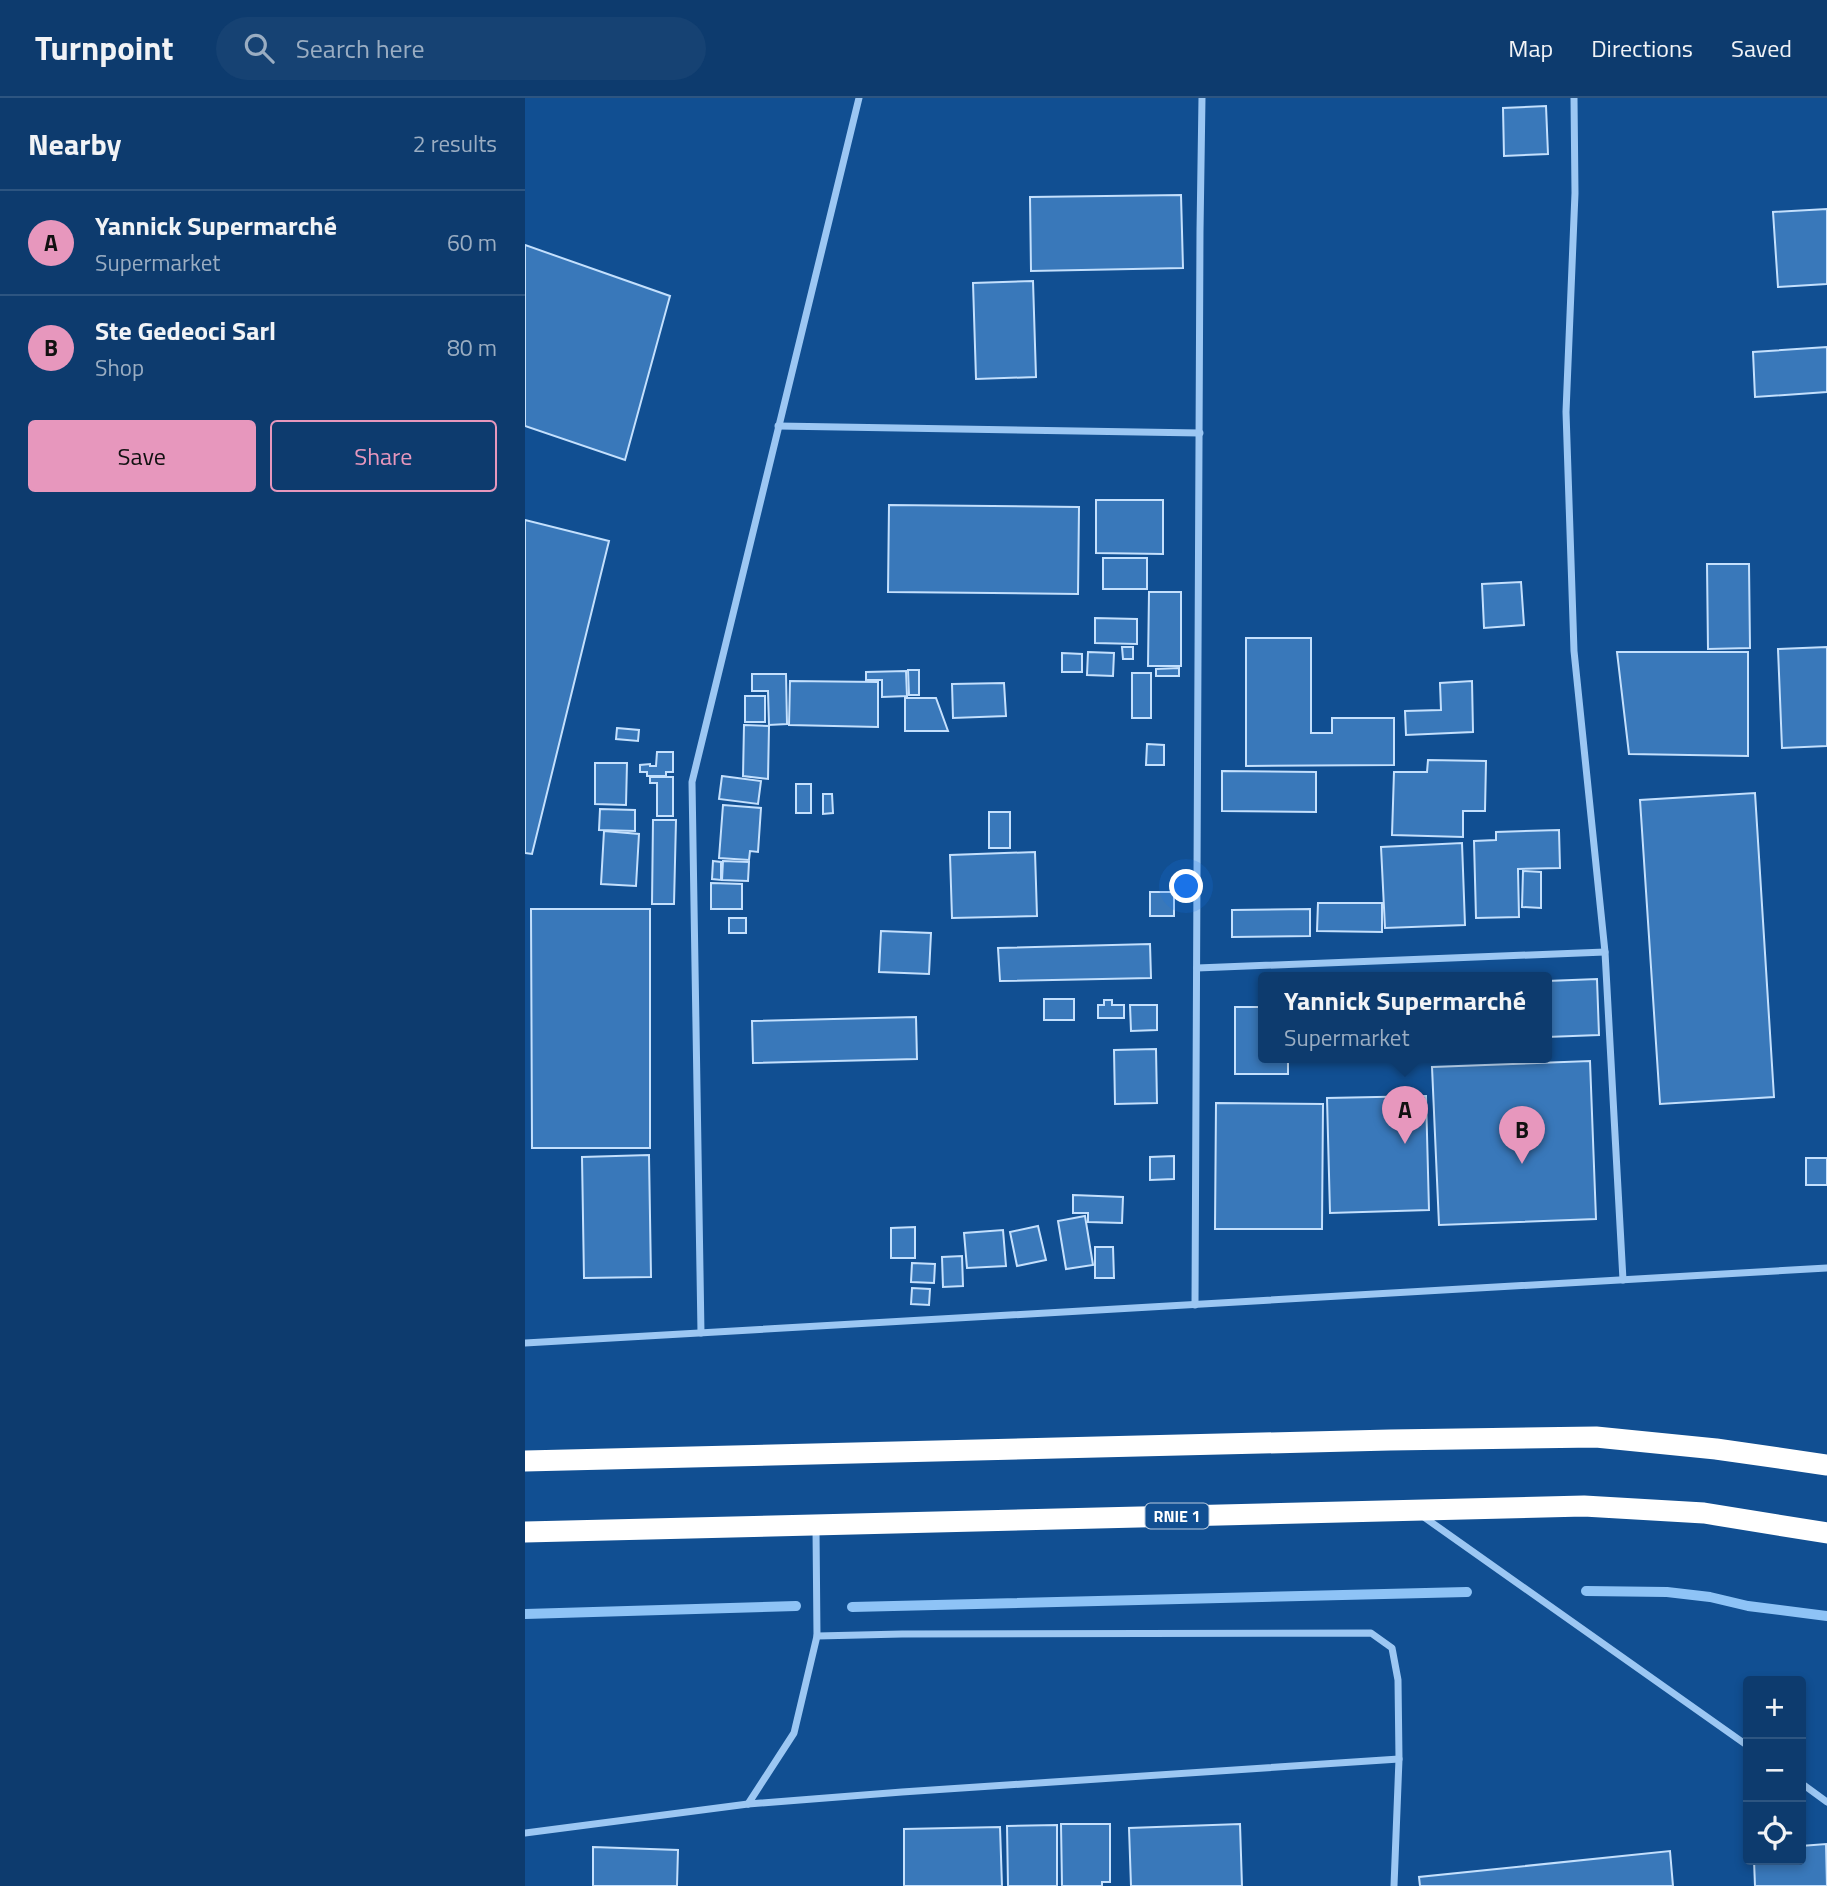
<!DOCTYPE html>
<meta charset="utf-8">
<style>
:root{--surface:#0d3b6e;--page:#164273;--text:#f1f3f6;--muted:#9aadc2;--line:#2d5581;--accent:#e797bd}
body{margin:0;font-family:"Titillium Web",sans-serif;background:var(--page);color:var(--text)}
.controls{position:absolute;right:21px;bottom:21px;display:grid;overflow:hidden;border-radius:7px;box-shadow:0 4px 10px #0003}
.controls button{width:63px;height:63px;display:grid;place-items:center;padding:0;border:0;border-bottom:2px solid var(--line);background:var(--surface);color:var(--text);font:35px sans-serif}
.you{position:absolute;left:662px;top:789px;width:24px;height:24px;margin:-18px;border:5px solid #fff;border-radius:50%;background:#1a73e8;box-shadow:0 0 0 10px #1a73e833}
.badge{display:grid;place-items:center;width:46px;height:46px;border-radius:50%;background:var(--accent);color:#111;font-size:23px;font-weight:700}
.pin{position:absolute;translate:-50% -58px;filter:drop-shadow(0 2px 4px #0008)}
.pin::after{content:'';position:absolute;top:37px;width:24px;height:21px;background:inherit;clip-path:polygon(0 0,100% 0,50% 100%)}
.popup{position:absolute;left:733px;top:874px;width:294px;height:91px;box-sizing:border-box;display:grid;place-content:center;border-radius:7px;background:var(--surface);filter:drop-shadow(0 2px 5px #0005);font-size:23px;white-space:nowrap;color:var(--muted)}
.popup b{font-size:26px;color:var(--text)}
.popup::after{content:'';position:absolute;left:50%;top:100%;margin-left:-14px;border:14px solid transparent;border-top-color:var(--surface)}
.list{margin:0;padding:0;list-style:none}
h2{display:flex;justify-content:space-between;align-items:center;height:91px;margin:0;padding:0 28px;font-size:30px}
h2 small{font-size:23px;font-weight:400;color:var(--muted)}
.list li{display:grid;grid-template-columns:46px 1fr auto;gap:21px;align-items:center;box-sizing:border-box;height:105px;padding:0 28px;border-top:2px solid var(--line)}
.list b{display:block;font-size:26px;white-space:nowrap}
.list p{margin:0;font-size:23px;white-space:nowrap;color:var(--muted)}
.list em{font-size:23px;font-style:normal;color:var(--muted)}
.actions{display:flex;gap:14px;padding:21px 28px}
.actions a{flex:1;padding:16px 0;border:2px solid var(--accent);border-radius:7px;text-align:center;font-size:24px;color:var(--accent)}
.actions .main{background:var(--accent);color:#111}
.icon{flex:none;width:38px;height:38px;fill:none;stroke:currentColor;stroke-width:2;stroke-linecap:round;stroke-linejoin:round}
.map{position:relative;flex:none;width:1302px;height:1788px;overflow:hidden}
header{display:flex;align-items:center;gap:42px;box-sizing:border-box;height:98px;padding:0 35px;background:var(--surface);border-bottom:2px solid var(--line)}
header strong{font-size:33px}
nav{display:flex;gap:38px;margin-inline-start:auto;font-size:24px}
.search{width:490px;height:63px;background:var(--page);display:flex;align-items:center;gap:18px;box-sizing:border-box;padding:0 24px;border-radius:38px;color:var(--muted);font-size:26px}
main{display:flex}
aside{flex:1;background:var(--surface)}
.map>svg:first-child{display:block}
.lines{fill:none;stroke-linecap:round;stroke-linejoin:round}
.stream{stroke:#8ec3f6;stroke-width:10}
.building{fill:#3978ba;stroke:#c4e0fd;stroke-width:2}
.street{stroke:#9cc7f3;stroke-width:7}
.highway{stroke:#fff;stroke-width:21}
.labels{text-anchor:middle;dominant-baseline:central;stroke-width:5;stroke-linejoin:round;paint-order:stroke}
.shield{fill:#114f92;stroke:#b8cade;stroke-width:2}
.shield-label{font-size:16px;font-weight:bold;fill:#fff}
</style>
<header>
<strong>Turnpoint</strong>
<div class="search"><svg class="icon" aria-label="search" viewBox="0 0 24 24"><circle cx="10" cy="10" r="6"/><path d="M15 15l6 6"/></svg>Search here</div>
<nav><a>Map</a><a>Directions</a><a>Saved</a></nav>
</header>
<main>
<aside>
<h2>Nearby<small>2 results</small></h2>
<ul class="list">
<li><span class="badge">A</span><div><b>Yannick Supermarché</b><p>Supermarket</p></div><em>60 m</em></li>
<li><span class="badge">B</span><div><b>Ste Gedeoci Sarl</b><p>Shop</p></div><em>80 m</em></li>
</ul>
<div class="actions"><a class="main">Save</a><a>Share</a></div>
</aside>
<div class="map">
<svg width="1302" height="1788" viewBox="0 0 1302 1788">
<rect width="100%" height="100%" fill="#114f92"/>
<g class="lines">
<g class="stream">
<polyline points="1061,1493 1142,1494 1185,1499 1223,1508 1302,1518"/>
<polyline points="327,1509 942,1494"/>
<polyline points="0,1516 271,1508"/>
</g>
</g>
<g class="building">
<polygon points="1021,8 1023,56 979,58 978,10"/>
<polygon points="656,97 658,170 506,173 505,99"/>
<polygon points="1302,111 1302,186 1253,189 1248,114"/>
<polygon points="0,147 145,198 100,362 0,328"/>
<polygon points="508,183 511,279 451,281 448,185"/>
<polygon points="1302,249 1302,294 1230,299 1228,254"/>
<polygon points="571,402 638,402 638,456 571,455"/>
<polygon points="364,407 554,409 553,496 363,494"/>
<polygon points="0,422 84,443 7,756 0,755"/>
<rect x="578" y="460" width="44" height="31"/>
<polygon points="1182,466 1224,466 1225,550 1183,551"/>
<polygon points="996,484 999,527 959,530 957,486"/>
<polygon points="624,494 656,494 656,568 623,568"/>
<polygon points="570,520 612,521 612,546 570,545"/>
<polygon points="721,540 786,540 786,635 807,635 807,620 869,620 869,667 721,668"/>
<polygon points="597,549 608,549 608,561 598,561"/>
<polygon points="1302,549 1302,648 1257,650 1253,551"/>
<polygon points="563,554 589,555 588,578 562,577"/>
<polygon points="1092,554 1223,554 1223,658 1104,656"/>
<polygon points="537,555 557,556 557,574 537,574"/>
<polygon points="654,570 654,578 631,578 631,571"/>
<polygon points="383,572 394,572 394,597 384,597"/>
<polygon points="381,573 382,598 357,599 357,582 341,582 341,574"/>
<rect x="607" y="575" width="19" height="45"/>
<polygon points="227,576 261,576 262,626 244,627 243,593 227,593"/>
<polygon points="265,583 353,584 353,629 264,627"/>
<polygon points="947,583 948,634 881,637 880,613 916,612 915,585"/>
<polygon points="479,585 481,618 428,620 427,586"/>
<rect x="220" y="598" width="20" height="26"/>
<polygon points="380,600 411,600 423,633 380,633"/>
<polygon points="219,627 244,628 243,681 218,678"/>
<polygon points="92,630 114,632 113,643 91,641"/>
<polygon points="622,646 639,647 639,667 621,667"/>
<polygon points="132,654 148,654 148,674 141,674 141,678 122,678 122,674 115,674 115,667 125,666 125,668 131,668"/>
<polygon points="903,662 961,663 960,713 938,713 938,739 867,737 869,674 902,674"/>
<polygon points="70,665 102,665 101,707 70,706"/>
<polygon points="697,673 791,674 791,714 697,713"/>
<polygon points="197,678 236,683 233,706 194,701"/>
<polygon points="125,679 148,679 148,718 132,718 132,685 125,685"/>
<rect x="271" y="686" width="15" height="29"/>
<polygon points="1230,695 1249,999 1135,1006 1115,702"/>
<polygon points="298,696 307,696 308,715 298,716"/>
<polygon points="198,707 236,710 233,754 225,753 224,762 194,760"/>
<polygon points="75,711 110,712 110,733 74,732"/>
<rect x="464" y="714" width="21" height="36"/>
<polygon points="128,722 151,722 149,806 127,806"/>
<polygon points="1034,732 1035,770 993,771 994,819 951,820 949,743 971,742 971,734"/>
<polygon points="79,733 114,736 111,788 76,786"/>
<polygon points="937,745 940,827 860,830 856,749"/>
<polygon points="510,754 512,818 427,820 425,757"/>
<polygon points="188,763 196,764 196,782 187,781"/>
<polygon points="198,763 224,764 223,783 197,782"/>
<polygon points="998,773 1016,774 1016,810 997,809"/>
<polygon points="186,785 217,786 217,811 186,811"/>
<rect x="625" y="794" width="24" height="24"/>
<polygon points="793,805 857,805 857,834 792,833"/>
<polygon points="6,811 125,811 125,1050 7,1050"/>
<polygon points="785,811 785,838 707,839 707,812"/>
<rect x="204" y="820" width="17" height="15"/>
<polygon points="356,833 406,835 404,876 354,874"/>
<polygon points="625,846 626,880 475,883 473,850"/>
<polygon points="1072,881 1074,937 1022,939 1022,883"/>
<rect x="519" y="901" width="30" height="21"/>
<polygon points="579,902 587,902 587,907 599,907 599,920 573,920 573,907 579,907"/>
<polygon points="605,907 632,907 632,932 606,933"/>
<polygon points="710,909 738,909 738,960 763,960 763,976 710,976"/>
<polygon points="391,919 392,961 228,965 227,923"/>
<polygon points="631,951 632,1005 590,1006 589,952"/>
<polygon points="1065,963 1071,1121 914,1127 907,969"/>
<polygon points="901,998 904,1112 805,1115 802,1000"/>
<polygon points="691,1005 798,1006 797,1131 690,1131"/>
<polygon points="124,1057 126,1179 59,1180 57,1059"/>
<polygon points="649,1058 649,1081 625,1082 625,1059"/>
<rect x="1281" y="1060" width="21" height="27"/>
<polygon points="548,1097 598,1099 597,1125 563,1124 563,1115 548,1115"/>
<polygon points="560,1118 568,1167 541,1171 533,1123"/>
<polygon points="513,1128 521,1162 492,1168 485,1134"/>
<polygon points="390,1129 390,1160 366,1160 366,1130"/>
<polygon points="478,1132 481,1168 442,1170 439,1135"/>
<polygon points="570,1149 588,1149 589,1180 570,1180"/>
<polygon points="437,1158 438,1188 418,1189 417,1159"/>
<polygon points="387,1165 410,1166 409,1185 386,1184"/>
<polygon points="387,1190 405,1191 404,1207 386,1206"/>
<polygon points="536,1726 585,1726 585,1784 577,1784 577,1788 537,1788"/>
<polygon points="715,1726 717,1788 606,1788 604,1730"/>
<polygon points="532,1727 532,1788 483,1788 482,1728"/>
<polygon points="475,1729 477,1788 379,1788 379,1731"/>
<polygon points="1301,1746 1302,1788 1230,1788 1229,1762 1276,1762 1276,1748"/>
<polygon points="68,1749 153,1752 152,1788 68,1788"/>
<polygon points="1145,1753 1148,1788 895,1788 894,1779"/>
</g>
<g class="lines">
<g class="street">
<polyline points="1049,0 1050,95 1041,314 1049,553 1080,854 1098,1182"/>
<polyline points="253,328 675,335"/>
<polyline points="672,870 1080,854"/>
<polyline points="670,1207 675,133 677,0"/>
<polyline points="176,1235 167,684 334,0"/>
<polyline points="0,1245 1302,1170"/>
<polyline points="896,1417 1223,1648"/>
<polyline points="292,1538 377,1536 846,1535 867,1550 873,1582 874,1661 869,1788"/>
<polyline points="1276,1685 1302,1704"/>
<polyline points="223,1706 269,1635 292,1538 291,1431"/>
<polyline points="0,1735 223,1706 377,1694 874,1661"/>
</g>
<g class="highway">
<polyline points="0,1363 865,1342 1071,1339 1191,1351 1302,1367"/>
<polyline points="0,1434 1059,1408 1179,1415 1302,1435"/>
</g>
</g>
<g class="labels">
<rect class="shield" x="620.5" y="1405.5" width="63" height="25" rx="5"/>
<g class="shield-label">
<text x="652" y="1418">RNIE 1</text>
</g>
</g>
</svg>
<div class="controls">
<button>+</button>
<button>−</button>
<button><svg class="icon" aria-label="locate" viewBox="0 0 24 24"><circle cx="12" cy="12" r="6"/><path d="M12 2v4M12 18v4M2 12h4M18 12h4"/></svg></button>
</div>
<div class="you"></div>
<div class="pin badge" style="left:880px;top:1046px">A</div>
<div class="popup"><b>Yannick Supermarché</b>Supermarket</div>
<div class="pin badge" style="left:997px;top:1066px">B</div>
</div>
</main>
